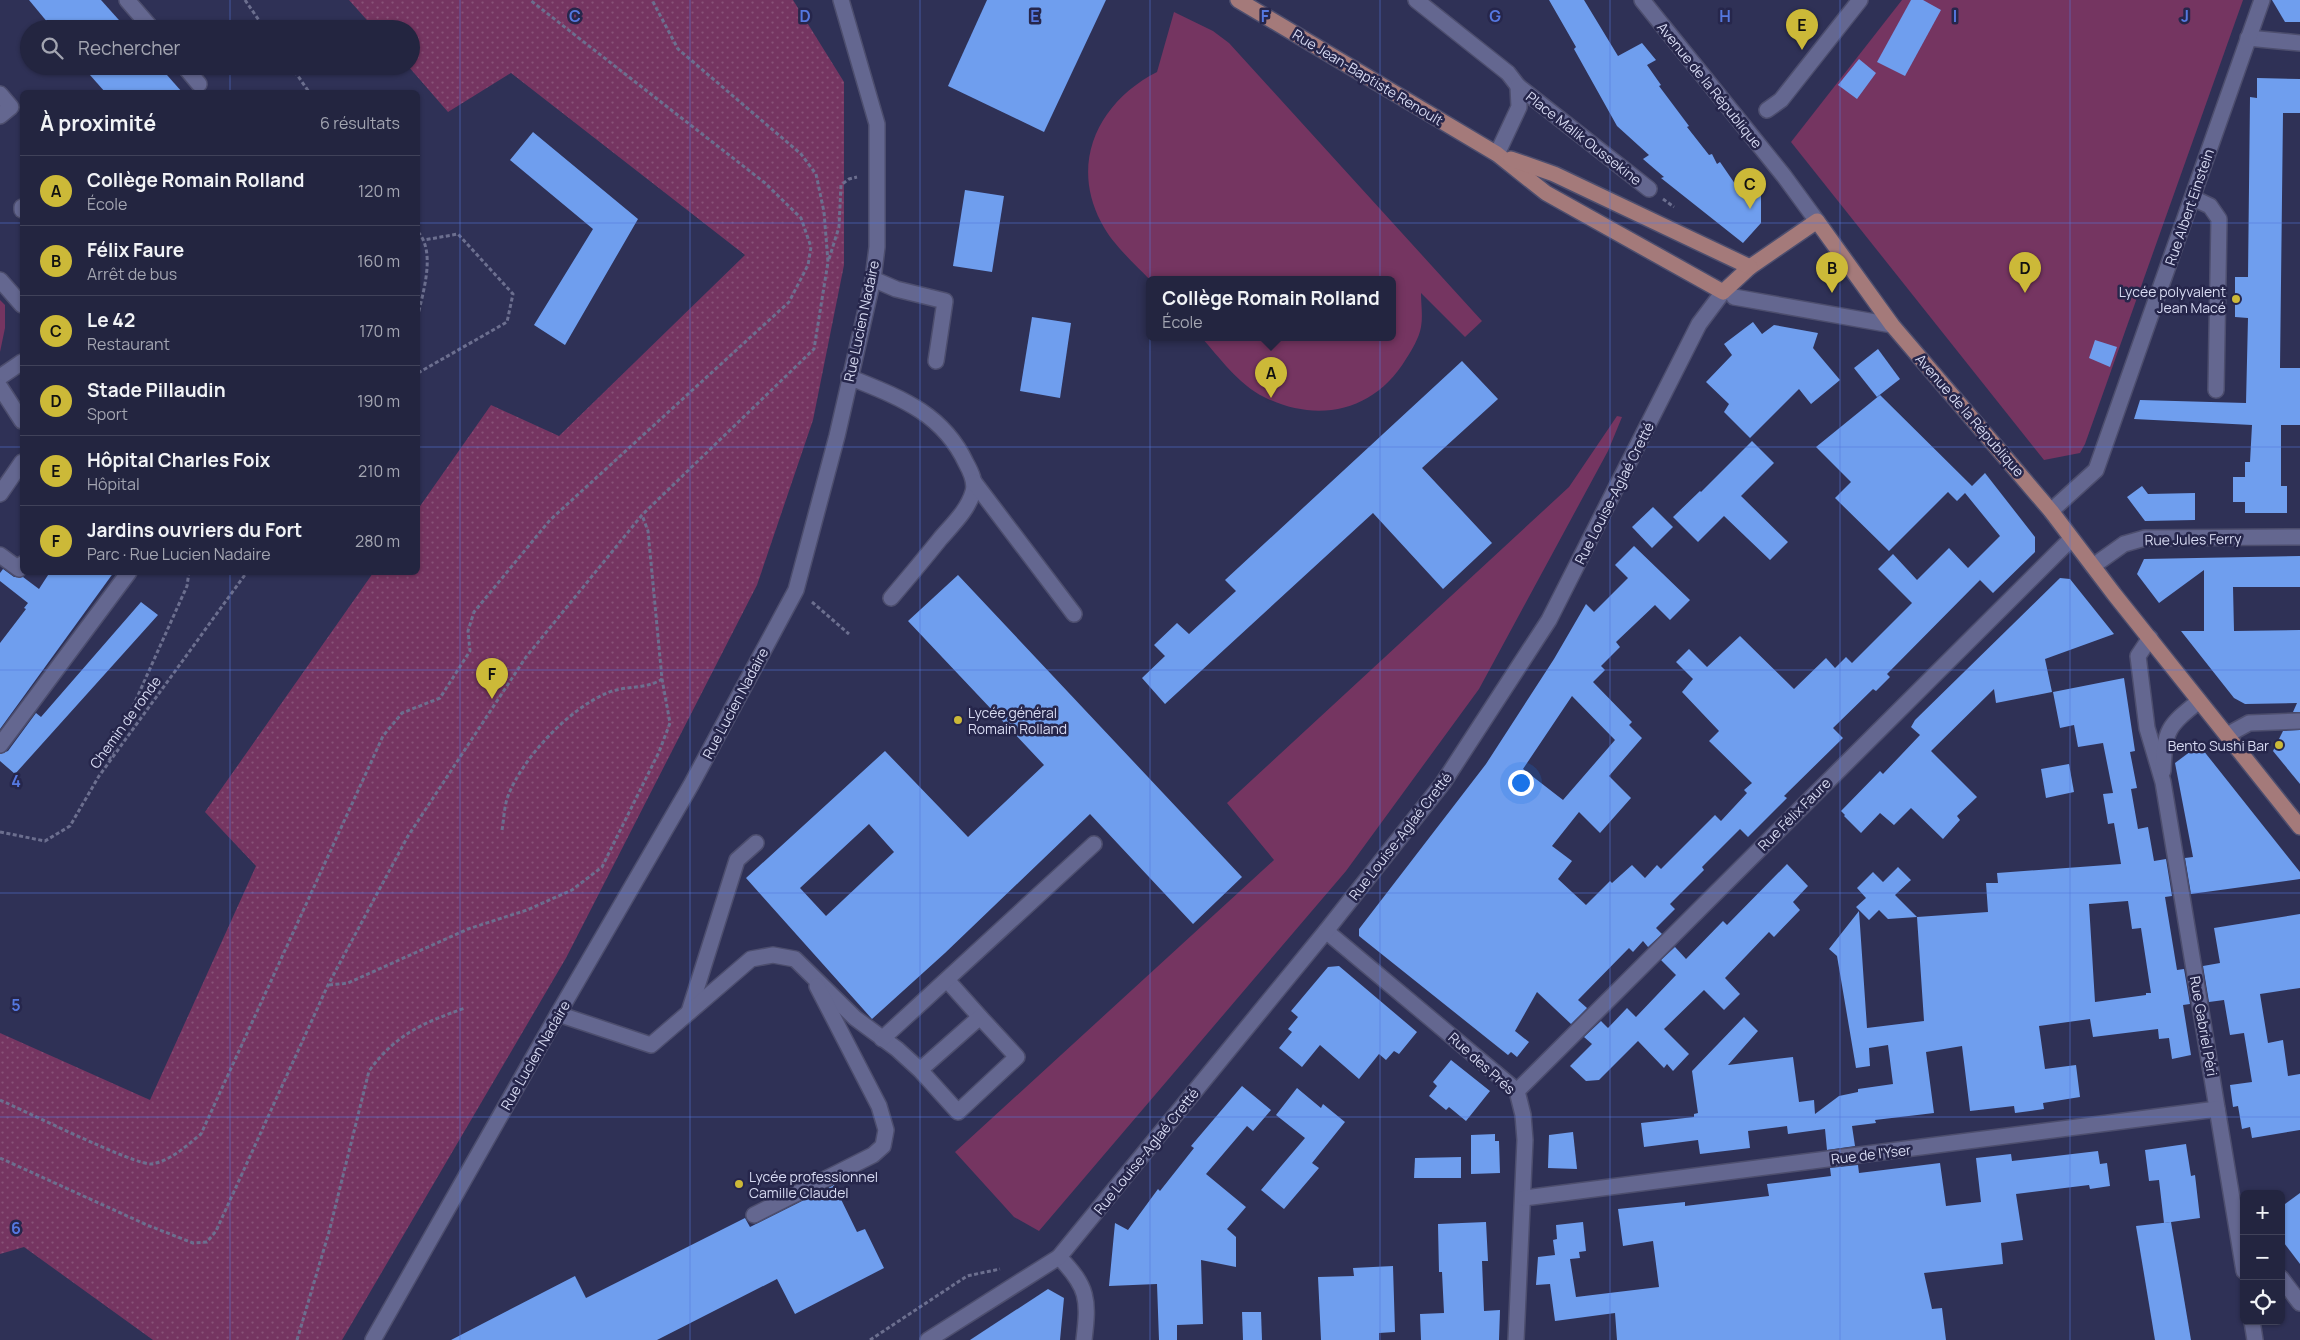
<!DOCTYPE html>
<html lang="fr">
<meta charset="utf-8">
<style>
:root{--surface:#232540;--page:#2b2d47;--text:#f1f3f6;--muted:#a3a5b1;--line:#404259;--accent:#ccb938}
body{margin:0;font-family:Manrope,sans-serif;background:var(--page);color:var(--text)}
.controls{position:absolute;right:15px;bottom:15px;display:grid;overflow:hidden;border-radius:8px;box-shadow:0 1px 4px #0004}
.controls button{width:45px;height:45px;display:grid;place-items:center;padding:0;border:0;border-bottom:1px solid var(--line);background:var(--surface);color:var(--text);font:25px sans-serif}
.you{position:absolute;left:1520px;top:782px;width:18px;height:18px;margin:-12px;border:4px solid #fff;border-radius:50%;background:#1a73e8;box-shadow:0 0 0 8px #1a73e833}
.badge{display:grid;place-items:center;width:32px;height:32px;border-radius:50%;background:var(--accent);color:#111;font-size:16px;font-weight:700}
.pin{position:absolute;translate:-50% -41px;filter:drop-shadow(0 1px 2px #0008)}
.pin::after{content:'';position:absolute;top:26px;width:18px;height:15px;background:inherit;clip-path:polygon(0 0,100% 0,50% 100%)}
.popup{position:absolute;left:1146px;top:276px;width:250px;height:65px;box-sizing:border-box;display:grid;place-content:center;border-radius:8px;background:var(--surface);filter:drop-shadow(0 1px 4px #0005);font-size:16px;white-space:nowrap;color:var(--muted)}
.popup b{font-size:19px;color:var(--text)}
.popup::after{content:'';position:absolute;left:50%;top:100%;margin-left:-10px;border:10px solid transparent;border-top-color:var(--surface)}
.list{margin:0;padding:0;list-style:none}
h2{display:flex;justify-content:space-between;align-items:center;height:65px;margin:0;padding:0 20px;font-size:21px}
h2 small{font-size:16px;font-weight:400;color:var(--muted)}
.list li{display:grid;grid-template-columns:32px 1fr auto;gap:15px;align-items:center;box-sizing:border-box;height:70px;padding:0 20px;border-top:1px solid var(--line)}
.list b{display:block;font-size:19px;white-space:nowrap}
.list p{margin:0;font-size:16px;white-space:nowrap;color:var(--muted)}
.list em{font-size:16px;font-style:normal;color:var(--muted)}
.icon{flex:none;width:28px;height:28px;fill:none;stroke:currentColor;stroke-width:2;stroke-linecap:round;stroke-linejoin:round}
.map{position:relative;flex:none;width:2300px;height:1340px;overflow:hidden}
.search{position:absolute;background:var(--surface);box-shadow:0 1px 4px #0004;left:20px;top:20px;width:400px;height:55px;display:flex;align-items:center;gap:12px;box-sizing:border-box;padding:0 18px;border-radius:28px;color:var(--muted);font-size:19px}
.panel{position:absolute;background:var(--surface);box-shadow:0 1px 4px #0004;left:20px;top:90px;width:400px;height:485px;border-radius:8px}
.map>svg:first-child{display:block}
.green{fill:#753561}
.garden{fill:url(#garden-dots)}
.building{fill:#6f9eee;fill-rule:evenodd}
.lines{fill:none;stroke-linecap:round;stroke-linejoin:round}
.minor-casing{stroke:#4d4e6e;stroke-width:18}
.major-casing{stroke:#4d4e6e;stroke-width:18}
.path{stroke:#6c6f8f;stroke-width:3;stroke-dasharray:4 2.5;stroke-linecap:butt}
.minor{stroke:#646790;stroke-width:15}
.major{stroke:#a47a7a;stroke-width:15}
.grid{fill:none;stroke:#5578e0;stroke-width:1;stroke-opacity:0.55}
.poi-dot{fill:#ccb938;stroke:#26264b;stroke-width:2}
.labels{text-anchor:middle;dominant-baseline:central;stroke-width:5;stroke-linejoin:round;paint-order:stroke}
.street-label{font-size:14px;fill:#d7daf2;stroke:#26264b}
.poi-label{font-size:14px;fill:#d7daf2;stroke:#26264b;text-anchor:end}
.grid-label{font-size:16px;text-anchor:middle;font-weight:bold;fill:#5578e0;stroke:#26264b;stroke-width:5;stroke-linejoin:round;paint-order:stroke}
</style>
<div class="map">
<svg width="2300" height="1340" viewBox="0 0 2300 1340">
<defs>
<pattern id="garden-dots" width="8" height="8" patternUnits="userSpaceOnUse" patternTransform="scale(1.25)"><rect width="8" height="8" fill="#753561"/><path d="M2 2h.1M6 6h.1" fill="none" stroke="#885278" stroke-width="1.8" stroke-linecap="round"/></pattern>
</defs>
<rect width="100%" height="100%" fill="#2f3156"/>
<g class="green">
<polygon points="1902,0 2243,0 2085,444 2080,453 2044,460 1791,142"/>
<path d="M1174 12 1213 31 1229 43 1482 321 1465 337 1421 293C1421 304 1423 316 1421 327 1419 338 1412 350 1406 359 1375 411 1318 424 1264 397 1238 384 1220 358 1201 337H1392V279L1150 280C1133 262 1112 244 1101 222 1069 161 1100 101 1157 72Z"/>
<polygon points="0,300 5,305 5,328 0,352"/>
<polygon points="1617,416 1622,417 1608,451 1479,689 1346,871 1039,1231 1014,1217 955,1152 1274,860 1227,803 1569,487"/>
</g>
<polygon class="garden" points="349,0 793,0 844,82 844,265 813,420 757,585 566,958 342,1340 153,1340 24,1247 0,1254 0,1033 150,1100 256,866 205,812 373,573 418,572 418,509 491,405 559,436 745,255 511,73 448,112 408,66 411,66 411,29 375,29"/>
<g class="building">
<polygon points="29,0 101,0 127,29 53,29"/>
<polygon points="987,0 1106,0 1044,132 948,86"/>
<polygon points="1549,0 1584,0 1618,56 1642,43 1656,60 1647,65 1661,85 1659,86 1689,126 1687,127 1709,155 1712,154 1717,164 1720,162 1742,194 1761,179 1761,223 1743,243 1661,178 1664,177 1643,159 1649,155 1617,126 1574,49 1576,47"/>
<polygon points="1911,0 1923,0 1941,10 1905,76 1877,62"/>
<polygon points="2272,0 2300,0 2300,22 2285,22"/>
<polygon points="1859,59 1876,73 1857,99 1838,85"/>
<polygon points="82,66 159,66 182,92 105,92"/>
<polygon points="2257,78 2300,79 2300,113 2283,113 2280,368 2300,368 2300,425 2281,425 2281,486 2287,486 2287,513 2245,513 2245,502 2233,502 2233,477 2245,477 2245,462 2250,462 2252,425 2134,419 2140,400 2246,403 2248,318 2235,317 2235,277 2248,277 2250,97 2257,98"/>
<polygon points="533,132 638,219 565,345 534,325 593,229 510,160"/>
<polygon points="965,190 1004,196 992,272 953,266"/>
<polygon points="1032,317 1071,323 1060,398 1020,391"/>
<polygon points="1753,322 1762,334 1774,325 1818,333 1813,348 1840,380 1811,404 1799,389 1750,438 1724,412 1729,404 1706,382 1732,355 1724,344"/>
<polygon points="2095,340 2117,347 2110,367 2089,358"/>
<polygon points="1878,349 1900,379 1877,397 1854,368"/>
<polygon points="1462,361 1498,399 1422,468 1492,543 1443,589 1373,513 1165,704 1142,678 1165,656 1154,645 1177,623 1189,634 1236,591 1225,580"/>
<path d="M1880 395 1972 486 1985 473 2035 537V552L1993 593 1978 578 1980 580 1887 674 1890 677 1876 691 1873 689 1833 728 1843 738 1784 796 1787 798 1748 837 1740 829 1702 867 1704 870 1670 904 1675 909 1656 928 1662 934 1648 947 1643 941 1633 952 1629 948 1578 1000 1587 1008 1571 1024 1537 992 1515 1031 1529 1042 1517 1057 1511 1052 1508 1055 1359 936V929L1486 764 1554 659 1586 604 1594 612 1628 578 1615 565 1634 546 1690 600 1670 620 1655 605 1616 642 1620 647 1601 666 1605 670 1593 682 1632 722 1629 725 1642 738 1609 776 1631 798 1600 833 1579 812 1552 846 1572 861 1558 879 1586 905 1610 881 1612 883 1632 865 1645 878 1657 865 1661 869 1715 815 1721 821 1747 793 1744 790 1752 783 1709 741 1719 731 1682 692 1693 679 1676 662 1689 649 1707 667 1740 636 1794 689 1826 658 1835 668 1846 657 1852 663 1912 603 1878 569 1893 554 1917 580 1949 548 1968 568 2000 536 1965 493 1957 501 1948 492 1889 551 1835 498 1851 482 1816 447ZM1572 696 1615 740 1563 800 1523 769Z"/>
<polygon points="1752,441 1774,463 1741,496 1788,542 1770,560 1724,516 1698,542 1673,517 1700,491 1701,492"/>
<polygon points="2142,486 2148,494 2195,493 2195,520 2145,521 2127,497"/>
<polygon points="1653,507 1673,527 1652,548 1632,527"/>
<polygon points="2300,556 2300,587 2233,587 2234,631 2300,630 2300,712 2293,712 2297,703 2245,704 2234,698 2181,631 2204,631 2204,570 2159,603 2137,574 2144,559"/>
<polygon points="3,569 14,577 23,577 39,589 50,572 114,572 0,729 0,643 26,609 24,608 28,603 0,581 0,573"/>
<path d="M958 575 1242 877 1193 924 1090 814 945 953 872 1019 746 878 885 751 968 837 1044 765 908 621ZM869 824 894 852 826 916 800 888Z"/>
<polygon points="2060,578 2070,579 2114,634 2045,659 2052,692 1996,703 1994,689 1931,751 1977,797 1957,816 1960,820 1943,839 1911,808 1894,825 1880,813 1861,833 1844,816 1845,815 1841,811 1880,771 1883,774 1920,735 1911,727 1915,720"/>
<polygon points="141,602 158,615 15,774 0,761 0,754 8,751 36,713 41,717"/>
<path d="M2124 678 2135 751 2130 752 2137 788 2131 789 2138 829 2148 827 2154 861 2166 859 2172 896 2165 897 2177 970 2184 969 2190 1004 2183 1005 2191 1055 2172 1059 2169 1038 2159 1039 2158 1029 2093 1037 2090 1019 2039 1026 2045 1069 2076 1065 2080 1097 2043 1103 2044 1109 2015 1113 2014 1106 1970 1111 1962 1046 1926 1052 1934 1113 1875 1120 1876 1123 1852 1126 1855 1146 1827 1150 1825 1129 1788 1134 1787 1126 1748 1131 1750 1148 1700 1154 1698 1140 1644 1147 1641 1123 1694 1117V1114L1698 1113 1692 1071 1744 1017 1758 1031 1728 1065 1793 1057 1799 1102 1814 1100 1815 1114 1839 1096 1858 1092V1089L1893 1084 1888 1045 1869 1048 1870 1066 1856 1068 1837 956 1829 949 1859 911 1867 1028 1924 1021 1917 917 1988 912 1986 883H1998L1997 873 2121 864 2114 823 2108 824 2103 794 2113 793 2103 743 2078 747 2074 725 2060 728 2053 692ZM2128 901 2132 929 2141 928 2151 993H2146V995L2095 1002 2089 904Z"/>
<polygon points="2300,730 2300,784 2273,751 2283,731"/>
<polygon points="2199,745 2300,872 2300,879 2191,894 2185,858 2193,857 2175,763"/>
<polygon points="2069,764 2074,792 2046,798 2041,769"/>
<polygon points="1787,864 1808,886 1793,902 1800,910 1774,937 1769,932 1725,978 1740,994 1724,1010 1704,990 1664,1029 1689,1054 1673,1071 1667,1064 1664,1068 1638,1041 1599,1080 1586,1081 1570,1066 1592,1044 1584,1037 1601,1021 1608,1028 1627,1008 1636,1017 1676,975 1661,960 1675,947 1686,959 1723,921 1727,925"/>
<polygon points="1898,867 1911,880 1895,895 1917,917 1888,919 1879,910 1869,920 1856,907 1866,898 1857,888 1873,872 1883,882"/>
<polygon points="2300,914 2300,988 2260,994 2268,1043 2283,1040 2288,1076 2300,1074 2300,1130 2252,1138 2250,1127 2242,1129 2238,1106 2233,1107 2230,1085 2252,1082 2244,1033 2230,1035 2224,1000 2209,1002 2203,966 2220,963 2214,928"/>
<polygon points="1339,966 1417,1032 1399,1054 1394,1051 1386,1060 1379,1054 1359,1079 1320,1045 1302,1067 1279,1048 1292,1032 1288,1029 1298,1017 1291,1011 1328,967"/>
<polygon points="1451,1060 1490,1091 1466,1121 1449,1107 1446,1110 1429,1096 1437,1086 1433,1082"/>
<polygon points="1242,1086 1271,1110 1253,1131 1247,1126 1206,1174 1246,1207 1227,1229 1236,1237 1236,1267 1201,1260 1203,1324 1177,1325 1177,1340 1159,1340 1157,1284 1109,1286 1115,1223 1128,1230 1158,1189 1160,1191 1194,1148 1191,1146"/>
<polygon points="1297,1088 1321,1108 1323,1104 1345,1122 1312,1163 1319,1168 1284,1209 1261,1190 1305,1138 1276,1115"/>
<polygon points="1573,1132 1577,1169 1548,1168 1549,1135"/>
<polygon points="1495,1134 1495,1141 1499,1141 1500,1173 1471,1174 1471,1135"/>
<polygon points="2186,1144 2191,1176 2195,1175 2200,1218 2164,1223 2159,1180 2149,1181 2145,1150"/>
<polygon points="2098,1151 2100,1164 2107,1163 2110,1186 2090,1189 2089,1185 2016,1194 2023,1240 2001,1243 2003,1264 1924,1273 1932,1309 1942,1308 1946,1340 1617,1340 1615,1313 1555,1321 1550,1284 1536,1285 1538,1257 1555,1255 1553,1240 1557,1239 1556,1225 1583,1222 1586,1251 1579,1252 1580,1258 1570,1259 1576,1297 1659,1287 1653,1241 1623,1246 1618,1209 1685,1202 1685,1206 1769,1196 1767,1184 1831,1176 1830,1168 1858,1165 1859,1173 1940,1163 1946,1206 1981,1202 1976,1158 2011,1154 2012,1161"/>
<polygon points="1461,1157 1461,1178 1414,1178 1415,1158"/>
<polygon points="834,1185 857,1232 865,1229 884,1268 795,1314 777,1279 657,1340 451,1340 575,1276 586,1298 745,1218 750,1227"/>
<polygon points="2300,1193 2300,1264 2281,1239 2281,1207"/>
<polygon points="1486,1222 1488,1261 1482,1261 1484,1311 1500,1310 1499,1340 1421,1340 1420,1314 1444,1313 1442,1272 1439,1272 1438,1224"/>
<polygon points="2171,1222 2191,1340 2155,1340 2136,1226"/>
<polygon points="1393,1266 1395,1332 1379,1333 1379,1340 1321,1340 1318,1277 1354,1276 1353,1268"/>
<polygon points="1048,1289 1064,1298 1060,1340 970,1340"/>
<polygon points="1242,1312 1261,1312 1262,1340 1243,1340"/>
</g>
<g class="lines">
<defs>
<g id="minor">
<polyline points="127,0 152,29"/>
<polyline points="1416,0 1508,73 1518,86 1649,189"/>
<polyline points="1642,0 1784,176 1817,221"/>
<polyline points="2248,38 2300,43"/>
<polyline points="184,66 199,84"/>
<polyline points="0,94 11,107 0,116"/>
<polyline points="1767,110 1781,100 1860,0"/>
<polyline points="1497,154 1519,107 1518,86"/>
<polyline points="2193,198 2210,206 2219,219 2216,390"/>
<polyline points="22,207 22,210"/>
<polyline points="873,279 896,289 945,301 936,361"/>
<polyline points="0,280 22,305"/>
<polyline points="1734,297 1892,325"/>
<polyline points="0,377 22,362"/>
<path d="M849 377C898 397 942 412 966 463 971 472 976 482 973 492 968 510 952 525 940 539 924 559 908 578 891 598"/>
<polyline points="0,387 22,421"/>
<polyline points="974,482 1074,614"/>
<polyline points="0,494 22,462"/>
<polyline points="2051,511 2096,470 2262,0"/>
<polyline points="0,555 19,569 22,564"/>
<polyline points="2093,566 2124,544 2145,538 2300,537"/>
<polyline points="2150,638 2138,656 2147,728 2163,782 2244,1271"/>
<polyline points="2227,735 2249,723 2300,721"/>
<polyline points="0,745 129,572"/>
<path d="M2163 771C2165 729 2167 727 2199 701"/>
<polyline points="1326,931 1517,1091 1523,1115 1525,1140 1516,1340"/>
<polyline points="947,980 980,1017"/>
<polyline points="689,1012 737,860 756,843"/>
<polyline points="558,1014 651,1045 751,959 773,955 795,959 855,1018 897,1049 920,1070 958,1112 1017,1057 980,1017 920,1070"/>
<polyline points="882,1039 1094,844"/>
<polyline points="1517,1091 2071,539"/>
<polyline points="1524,1198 2217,1109"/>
<polyline points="754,1215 873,1155 883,1146 886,1130 879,1106 817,986"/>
<path d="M1059 1257C1088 1287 1089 1299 1084 1340"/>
<polyline points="2281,1278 2300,1303"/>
<polyline points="2252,1321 2255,1340"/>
<polyline points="373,1340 558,1014 691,785 796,590 837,436 873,279 877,247 877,124 841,0"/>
<polyline points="928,1340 1059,1257 1326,931 1443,783 1549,620 1699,324 1723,292"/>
</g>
<g id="major">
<polyline points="1238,0 1497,154 1546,193 1723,292 1750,267 1817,221 1892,325 2051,511 2114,594 2300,827"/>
<polyline points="1511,159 1554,174 1750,267"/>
</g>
</defs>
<use href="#minor" class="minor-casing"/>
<use href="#major" class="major-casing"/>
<g class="path">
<polyline points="245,0 265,29"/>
<polyline points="291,66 309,92"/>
<polyline points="1663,199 1674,207"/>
<path d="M418 232C436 252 423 292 418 315"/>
<polyline points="829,259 839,227 841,185 849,179 857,177"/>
<polyline points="418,373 507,322 513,294 458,234 424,240"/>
<polyline points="812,602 849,634"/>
<polyline points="109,760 187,586 189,572"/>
<path d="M502 830C504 819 504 807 508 796 523 757 569 709 607 693 625 685 646 690 662 679"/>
<polyline points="0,832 45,841 70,826 99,776 247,572"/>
<polyline points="329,985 348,983 468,929 527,910 572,890 602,867 659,752 670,723 662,679 648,531 642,515"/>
<path d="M0 1100C23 1110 136 1166 152 1164 172 1160 186 1146 201 1134L383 736 402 713 440 698 470 651 468 631 474 612 550 520 789 302 808 265 811 247 801 218 765 183 530 0"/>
<polyline points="0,1158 147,1225 193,1243 207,1242 216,1231 328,985 408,836 526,657 642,515 814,349 828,262 824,212 816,174 801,154 678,49 652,0"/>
<path d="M297 1340 329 1232 369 1071C396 1034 423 1023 465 1008"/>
<polyline points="870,1340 967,1276 1000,1269"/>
</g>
<use href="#minor" class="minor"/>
<use href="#major" class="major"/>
</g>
<path class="grid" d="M230 0V29M460 0V1340M690 0V1340M920 0V1340M1150 0V1340M1380 0V1340M1610 0V1340M1840 0V1340M2070 0V1340M230 66V92M0 223H22M418 223H2300M0 447H22M418 447H2300M230 572V1340M0 670H2300M0 893H2300M0 1117H2300"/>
<g class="poi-dot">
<circle cx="2236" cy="299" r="5"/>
<circle cx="958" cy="720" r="5"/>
<circle cx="2279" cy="745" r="5"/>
<circle cx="739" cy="1184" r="5"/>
</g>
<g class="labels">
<g class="street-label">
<text transform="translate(1368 77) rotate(31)">Rue Jean-Baptiste Renoult</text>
<text transform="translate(1710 85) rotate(51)">Avenue de la République</text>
<text transform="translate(1584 138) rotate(38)">Place Malik Oussekine</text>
<text transform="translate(2189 207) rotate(-71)">Rue Albert Einstein</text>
<text transform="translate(861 321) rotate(-78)">Rue Lucien Nadaire</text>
<text transform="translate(1970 415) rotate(49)">Avenue de la République</text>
<text transform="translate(1614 493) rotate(-63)">Rue Louise-Aglaé Cretté</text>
<text transform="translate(2193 539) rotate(-1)">Rue Jules Ferry</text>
<text transform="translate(735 703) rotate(-62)">Rue Lucien Nadaire</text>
<text transform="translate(125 722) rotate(-54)">Chemin de ronde</text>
<text transform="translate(1794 814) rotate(-45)">Rue Félix Faure</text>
<text transform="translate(1400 836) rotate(-52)">Rue Louise-Aglaé Cretté</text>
<text transform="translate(2204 1026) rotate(80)">Rue Gabriel Péri</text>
<text transform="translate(535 1055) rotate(-60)">Rue Lucien Nadaire</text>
<text transform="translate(1482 1063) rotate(42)">Rue des Prés</text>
<text transform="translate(1146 1151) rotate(-51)">Rue Louise-Aglaé Cretté</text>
<text transform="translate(1871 1154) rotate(-7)">Rue de l'Yser</text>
</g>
<g class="poi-label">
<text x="2226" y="291">Lycée polyvalent<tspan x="2226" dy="16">Jean Macé</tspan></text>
<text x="968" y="712" text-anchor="start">Lycée général<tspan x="968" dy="16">Romain Rolland</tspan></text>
<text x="2269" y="745">Bento Sushi Bar</text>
<text x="749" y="1176" text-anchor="start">Lycée professionnel<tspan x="749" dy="16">Camille Claudel</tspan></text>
</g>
</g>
<g class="grid-label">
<text x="575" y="22">C</text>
<text x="805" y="22">D</text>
<text x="1035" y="22">E</text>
<text x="1265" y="22">F</text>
<text x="1495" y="22">G</text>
<text x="1725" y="22">H</text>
<text x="1955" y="22">I</text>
<text x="2185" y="22">J</text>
<text x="16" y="787">4</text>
<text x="16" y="1011">5</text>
<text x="16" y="1234">6</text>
</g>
</svg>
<div class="controls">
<button>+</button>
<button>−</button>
<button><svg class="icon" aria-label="locate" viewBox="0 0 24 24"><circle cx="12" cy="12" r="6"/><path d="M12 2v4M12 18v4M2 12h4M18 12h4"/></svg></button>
</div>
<div class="you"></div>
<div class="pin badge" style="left:1271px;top:398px">A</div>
<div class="popup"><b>Collège Romain Rolland</b>École</div>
<div class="pin badge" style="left:1832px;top:293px">B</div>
<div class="pin badge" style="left:1750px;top:209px">C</div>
<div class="pin badge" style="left:2025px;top:293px">D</div>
<div class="pin badge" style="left:1802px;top:50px">E</div>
<div class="pin badge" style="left:492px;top:699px">F</div>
<div class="search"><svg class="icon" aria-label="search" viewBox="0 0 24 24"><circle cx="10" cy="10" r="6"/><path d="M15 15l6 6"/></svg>Rechercher</div>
<section class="panel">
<h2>À proximité<small>6 résultats</small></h2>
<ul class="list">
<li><span class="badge">A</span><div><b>Collège Romain Rolland</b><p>École</p></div><em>120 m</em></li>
<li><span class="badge">B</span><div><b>Félix Faure</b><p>Arrêt de bus</p></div><em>160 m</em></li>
<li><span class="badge">C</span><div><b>Le 42</b><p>Restaurant</p></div><em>170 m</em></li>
<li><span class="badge">D</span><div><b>Stade Pillaudin</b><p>Sport</p></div><em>190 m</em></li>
<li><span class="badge">E</span><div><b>Hôpital Charles Foix</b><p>Hôpital</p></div><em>210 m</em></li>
<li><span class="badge">F</span><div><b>Jardins ouvriers du Fort</b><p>Parc · Rue Lucien Nadaire</p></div><em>280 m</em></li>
</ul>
</section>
</div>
